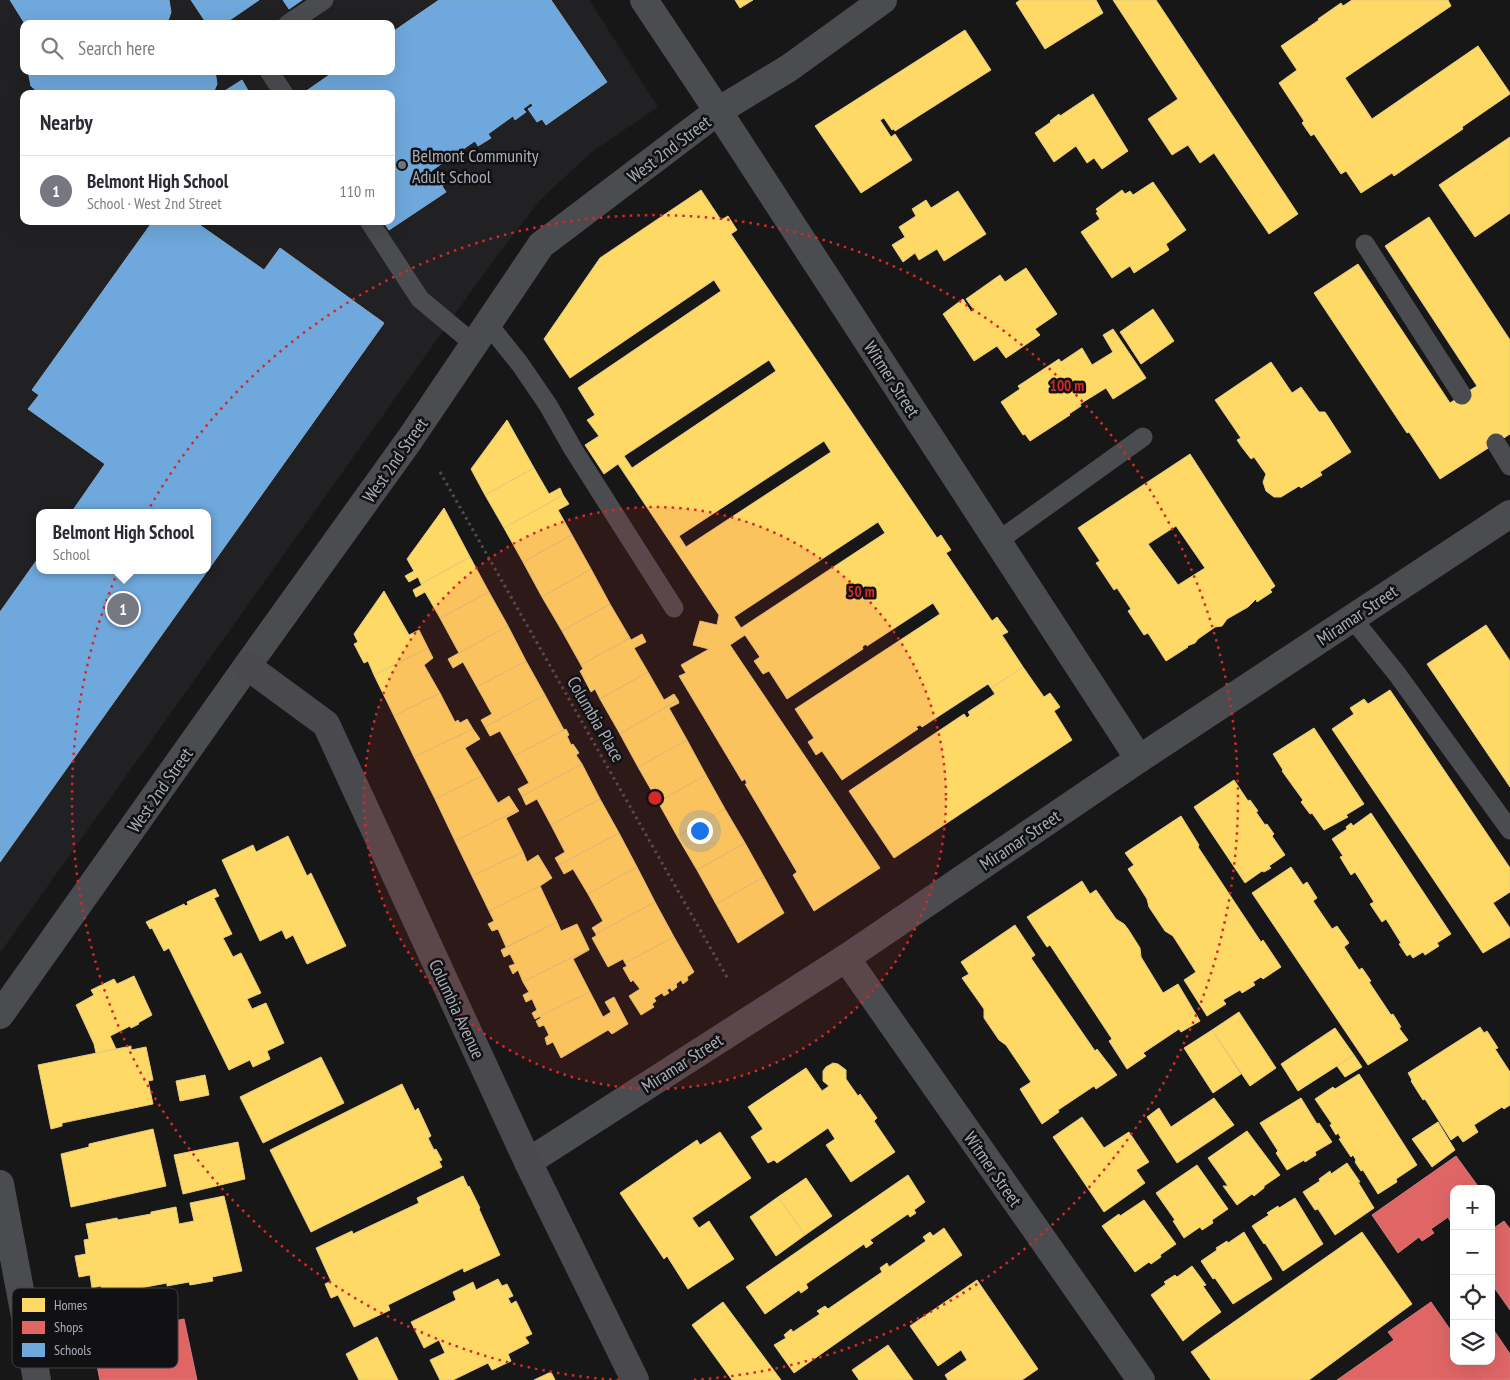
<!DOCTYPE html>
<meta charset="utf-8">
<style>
:root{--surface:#fff;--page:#f7f7f7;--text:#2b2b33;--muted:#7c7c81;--line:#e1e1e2;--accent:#757880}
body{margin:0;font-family:"PT Sans Narrow",sans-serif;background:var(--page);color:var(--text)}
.controls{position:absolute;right:15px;bottom:15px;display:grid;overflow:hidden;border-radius:10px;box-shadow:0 5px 20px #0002}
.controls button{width:45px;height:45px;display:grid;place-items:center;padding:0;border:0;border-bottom:1px solid var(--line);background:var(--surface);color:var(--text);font:25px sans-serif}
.you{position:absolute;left:699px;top:830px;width:18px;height:18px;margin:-12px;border:4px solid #fff;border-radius:50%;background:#1a73e8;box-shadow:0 0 0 8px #1a73e833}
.badge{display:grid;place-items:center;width:32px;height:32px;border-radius:50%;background:var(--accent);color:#fff;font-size:16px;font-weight:700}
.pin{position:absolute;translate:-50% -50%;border:2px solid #fff;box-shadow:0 1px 5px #0006}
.popup{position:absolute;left:36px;top:509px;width:175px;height:65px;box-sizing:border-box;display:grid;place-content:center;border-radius:10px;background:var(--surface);filter:drop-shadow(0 1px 4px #0005);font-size:16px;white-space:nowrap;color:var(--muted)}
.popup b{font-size:19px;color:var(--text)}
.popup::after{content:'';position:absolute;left:50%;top:100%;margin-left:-10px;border:10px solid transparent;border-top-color:var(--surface)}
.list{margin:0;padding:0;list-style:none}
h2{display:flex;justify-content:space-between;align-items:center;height:65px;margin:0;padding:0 20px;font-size:21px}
h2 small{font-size:16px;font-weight:400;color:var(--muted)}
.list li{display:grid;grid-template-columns:32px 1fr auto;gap:15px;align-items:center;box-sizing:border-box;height:70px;padding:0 20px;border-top:1px solid var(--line)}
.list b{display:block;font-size:19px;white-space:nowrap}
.list p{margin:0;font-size:16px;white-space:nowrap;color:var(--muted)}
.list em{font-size:16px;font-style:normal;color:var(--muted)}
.icon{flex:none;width:28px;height:28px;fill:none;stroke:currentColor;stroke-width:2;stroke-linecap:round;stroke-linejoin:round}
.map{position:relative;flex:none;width:1510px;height:1380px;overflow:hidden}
.search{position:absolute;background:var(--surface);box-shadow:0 5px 20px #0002;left:20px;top:20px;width:375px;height:55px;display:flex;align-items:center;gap:12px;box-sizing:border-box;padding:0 18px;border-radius:10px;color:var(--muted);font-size:19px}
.panel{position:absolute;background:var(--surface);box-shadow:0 5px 20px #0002;left:20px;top:90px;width:375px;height:135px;border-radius:10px}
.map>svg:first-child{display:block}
.built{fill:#212123;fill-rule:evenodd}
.homes{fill:#ffd966;stroke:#e5cc7f;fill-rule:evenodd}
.shops{fill:#e06666;stroke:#cf7b7f}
.schools{fill:#6fa8dc;stroke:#80aad1}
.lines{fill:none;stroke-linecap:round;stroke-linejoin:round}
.path{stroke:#4d4e52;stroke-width:3;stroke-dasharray:2.5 4;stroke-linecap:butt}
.lane{stroke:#4b4c50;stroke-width:19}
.street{stroke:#4b4c50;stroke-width:28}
.secondary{stroke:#4a4a4e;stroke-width:28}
.ring{fill:none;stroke:#d62828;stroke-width:2.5;stroke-dasharray:2.5 5}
.poi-dot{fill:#757880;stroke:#111113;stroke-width:2}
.labels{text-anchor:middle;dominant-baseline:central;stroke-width:5;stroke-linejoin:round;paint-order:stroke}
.street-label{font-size:18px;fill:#a8adb8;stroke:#111113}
.poi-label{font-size:18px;fill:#a8adb8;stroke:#111113;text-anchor:start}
.key{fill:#111113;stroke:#3e4045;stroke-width:1}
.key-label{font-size:14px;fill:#a8adb8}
.centre{fill:#d62828;stroke:#111113;stroke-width:2.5}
.ring-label{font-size:15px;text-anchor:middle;font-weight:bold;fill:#d62828;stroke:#111113;stroke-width:5;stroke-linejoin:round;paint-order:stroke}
</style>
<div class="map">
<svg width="1510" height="1380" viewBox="0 0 1510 1380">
<rect width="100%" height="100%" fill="#171717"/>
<path class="built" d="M0 0H589L658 107 593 151 541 199 490 265 0 953ZM24 24H391V71H24ZM24 94H391V221H24ZM39 513H207V570H39Z"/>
<g class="homes">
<polygon points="735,0 753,0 740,8"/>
<polygon points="1020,0 1096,0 1103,13 1045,49 1016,3"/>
<polygon points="1113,0 1156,0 1298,214 1269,234 1214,153 1200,163 1188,145 1172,155 1148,119 1178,99"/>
<polygon points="1352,0 1448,0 1451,6 1345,78 1372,119 1478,46 1510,93 1510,94 1462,127 1463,129 1394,176 1392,173 1361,193 1346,171 1341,174 1314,134 1311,136 1302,123 1304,121 1279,83 1297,70 1281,46 1319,20 1318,19 1341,3 1343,6"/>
<polygon points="965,30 991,70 895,131 894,129 892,130 884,118 880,120 891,137 895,134 912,160 861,193 815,126"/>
<polygon points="1093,94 1128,151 1102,169 1094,158 1087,163 1076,146 1054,162 1035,133 1051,122 1050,121 1059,114 1060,116"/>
<polygon points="1510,137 1510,213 1475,237 1439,185"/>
<polygon points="1153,182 1186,230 1166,244 1169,250 1134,273 1130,266 1112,278 1081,232 1100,219 1096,213 1098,212 1096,209 1122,190 1125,194 1130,191 1133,195"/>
<path d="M701 190 721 220 728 216 737 230 731 234 937 538 941 535 951 550 946 553 992 621 997 617 1008 632 1002 635 1023 667 991 688 988 684 922 727 920 725 916 727 918 729 842 780 822 751 816 755 808 742 814 738 795 709 940 614 933 603 867 646 866 644 862 647 863 649 787 699 769 671 763 674 754 661 760 657 745 635 730 645 880 868 814 911 793 875 797 872 745 784H747L745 779 742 781 679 676 686 673 681 665 709 649 693 645 700 621 717 625 719 615 618 464 604 474 585 445 599 436 587 420 595 415 578 388 721 291 714 280 570 378 544 339 600 258ZM769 360 776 371 632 468 624 456ZM824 441 831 452 686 547 679 536ZM878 522 885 533 741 628 734 617Z"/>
<polygon points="958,191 986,234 944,261 937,249 919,260 915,253 903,262 892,245 905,237 899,227 916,216 912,209 926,200 931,208"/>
<polygon points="1429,217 1510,340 1510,434 1440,479 1409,432 1407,433 1314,293 1358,264 1450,403 1462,395 1477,386 1385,246"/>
<polygon points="1026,268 1057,314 1035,329 1040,335 1006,358 997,346 974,361 943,314 963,299 971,312 974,310 966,299 1000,275 1005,282"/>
<polygon points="1153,309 1174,341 1141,364 1120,332"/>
<polygon points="1113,329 1146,378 1113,399 1106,388 1080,404 1081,406 1069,414 1070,415 1030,441 1025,434 1023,435 1001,402 1020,389 1018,386 1059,359 1061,362 1082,348 1092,365 1113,352 1103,335"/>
<polygon points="1271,362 1292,393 1301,387 1319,412 1325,412 1351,452 1320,472 1322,475 1301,488 1299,486 1281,497 1274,497 1266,491 1263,482 1266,474 1254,457 1251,459 1241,446 1237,440 1241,438 1215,400"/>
<polygon points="507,420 534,468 485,495 471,469"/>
<path d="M1190 454 1275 586 1270 590 1272 592 1257 602 1256 599 1248 607 1227 619 1222 626 1215 627 1198 639 1195 643 1187 646 1188 647 1166 661 1148 633 1144 635 1128 611 1131 609 1117 588 1114 590 1096 563 1100 561 1078 528ZM1176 526 1205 568 1178 585 1148 544Z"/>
<polygon points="534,468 549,494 560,488 563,495 504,528 485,495"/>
<polygon points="563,495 569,504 558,510 572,535 523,562 504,528"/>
<polygon points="444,508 470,557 421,584 418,577 409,582 405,576 414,571 407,559"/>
<polygon points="572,535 591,569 542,597 523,562"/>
<polygon points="470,557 489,592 440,618 425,592 416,597 413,590 422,585 421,584"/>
<polygon points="591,569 610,604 562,631 542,597"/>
<polygon points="384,591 409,635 419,630 428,648 374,675 368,661 364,663 354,644 358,642 354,634"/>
<polygon points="489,592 508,626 459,653 440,618"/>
<polygon points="610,604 630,638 581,665 562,631"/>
<polygon points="1486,625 1510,661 1510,787 1427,664"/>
<polygon points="508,626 526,661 477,687 463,662 453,668 448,659"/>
<polygon points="642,634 646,642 634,648 648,672 600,699 595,689 591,692 580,671 583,669 581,665 630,638 631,640"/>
<polygon points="428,648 433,658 424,665 440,693 394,716 374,675"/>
<polygon points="526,661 545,695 485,727 481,720 492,714 477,687"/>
<polygon points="1023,667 1044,697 1050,693 1060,707 1054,711 1072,740 894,858 849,791 964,714 967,718 970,715 968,712 995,694 991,688"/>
<polygon points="648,672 664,700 674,694 678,700 620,734 600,699"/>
<polygon points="1390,690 1510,868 1510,892 1493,903 1510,928 1510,937 1483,953 1332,729 1354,714 1350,708 1364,699 1368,704"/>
<polygon points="440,693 455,722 458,720 460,723 467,719 473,729 414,757 394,716"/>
<polygon points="545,695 564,730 514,756 500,731 490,736 485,727"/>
<polygon points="678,700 679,703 669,708 687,740 638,767 620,734"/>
<polygon points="1314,728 1364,804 1346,815 1348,817 1324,830 1312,813 1310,814 1301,802 1303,800 1282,771 1283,770 1273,754"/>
<polygon points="473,729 480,739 465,748 482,776 435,799 414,757"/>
<polygon points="566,729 569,735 567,736 571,745 573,744 579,753 576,755 582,764 522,796 518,789 529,783 514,756"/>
<polygon points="687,740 706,775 658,802 638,767"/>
<polygon points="582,764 600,799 551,825 537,799 526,805 522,796"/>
<polygon points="706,775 725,809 677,836 658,802"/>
<polygon points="482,776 498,803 509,796 518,810 455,841 435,799"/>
<polygon points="1234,780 1248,801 1250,800 1258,811 1256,812 1265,825 1267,824 1274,834 1272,836 1285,855 1269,866 1271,868 1264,872 1262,871 1245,883 1194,807"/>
<polygon points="600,799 619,833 559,865 555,858 565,852 551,825"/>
<polygon points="725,809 745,843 697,870 677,836"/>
<polygon points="518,810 519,811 506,818 523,852 472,876 455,841"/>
<polygon points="1371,813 1451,934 1437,943 1439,946 1425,955 1423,952 1413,958 1410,954 1407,956 1399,944 1401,943 1386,919 1382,922 1370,904 1374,902 1355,872 1351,875 1340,857 1343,856 1332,839 1347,829 1346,827 1351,823 1353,826"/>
<polygon points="1181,816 1199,845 1198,847 1261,942 1263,940 1281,967 1263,979 1261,977 1253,982 1255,985 1242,993 1240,990 1223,1000 1226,1004 1207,1016 1184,980 1196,972 1173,936 1165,931 1149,907 1147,899 1128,869 1134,865 1125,853"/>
<polygon points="619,833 637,867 588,894 573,869 564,874 559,865"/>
<polygon points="288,836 307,876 311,873 346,946 307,964 293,935 286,939 282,930 260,941 222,860 253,845 256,852"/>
<polygon points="745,843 764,877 716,904 697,870"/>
<polygon points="523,852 527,862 538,855 552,878 540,886 489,911 472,876"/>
<polygon points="637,867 655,902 596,934 592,928 603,921 588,894"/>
<polygon points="1291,867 1303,885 1307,882 1317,898 1313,901 1332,929 1337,926 1349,943 1344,947 1359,970 1362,968 1371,981 1369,982 1391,1015 1393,1014 1401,1027 1399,1028 1408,1040 1368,1065 1252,893"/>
<polygon points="764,877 784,913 738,943 716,904"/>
<polygon points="1082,881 1090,894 1096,890 1116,919 1124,924 1128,929 1140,948 1141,957 1163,993 1178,984 1200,1021 1181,1032 1179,1029 1143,1053 1146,1056 1127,1069 1109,1041 1112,1039 1050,945 1047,947 1027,917"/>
<polygon points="540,886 557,922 506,947 498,929 492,931 488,924 494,921 489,911"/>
<polygon points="215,889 219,896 214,898 232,934 223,938 233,957 241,953 261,993 247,999 252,1009 266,1003 284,1043 267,1051 270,1059 253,1067 250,1060 229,1070 169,948 164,951 152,928 150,929 146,922 184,904 185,906 188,905 187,902"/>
<polygon points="655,902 674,937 625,963 623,959 608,967 592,938 596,936 596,934"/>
<polygon points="557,922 561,931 577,924 589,949 523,982 518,970 513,974 509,966 515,964 510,954 504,957 501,950"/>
<polygon points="1015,925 1035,955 1031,958 1095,1051 1097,1049 1117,1075 1096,1089 1094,1086 1058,1110 1059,1112 1042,1124 1020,1089 1031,1082 1006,1045 999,1040 984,1018 984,1009 962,978 969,974 961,962"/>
<polygon points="674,937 694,972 687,977 688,980 683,984 681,980 676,984 677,987 672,991 670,988 667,990 669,993 664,996 662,993 654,998 656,1001 652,1004 654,1007 641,1015 629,996 640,989 633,980 631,982 623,968 627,966 625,963"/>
<polygon points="589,949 589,950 573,959 590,992 535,1019 532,1013 537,1010 532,999 526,1002 523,995 529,992 523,982"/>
<polygon points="134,976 152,1015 138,1023 139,1024 131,1028 130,1026 110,1036 116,1049 96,1053 94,1044 76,1005 94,995 91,990 114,979 117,984"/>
<polygon points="590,992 603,1017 611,1012 605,1002 614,997 628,1024 612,1034 608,1030 561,1058 553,1042 547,1045 545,1038 549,1035 544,1025 539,1027 536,1021 541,1018 540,1016"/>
<polygon points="1239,1012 1276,1068 1250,1086 1212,1030"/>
<polygon points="1480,1027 1484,1033 1487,1031 1498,1048 1495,1049 1510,1072 1510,1105 1504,1109 1502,1107 1474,1125 1478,1132 1463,1142 1458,1135 1451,1140 1425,1099 1423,1100 1411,1081 1412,1080 1408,1073"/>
<polygon points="1335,1028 1354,1055 1298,1091 1281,1064"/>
<polygon points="1212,1030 1241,1074 1213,1093 1184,1048"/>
<polygon points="131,1046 131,1050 146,1047 153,1080 148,1081 153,1104 62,1123 62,1126 51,1129 38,1065"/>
<polygon points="1354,1055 1362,1067 1345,1077 1337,1066"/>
<polygon points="321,1057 344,1103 263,1143 240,1097"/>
<polygon points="833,1063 838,1064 846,1070 846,1079 858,1096 860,1094 877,1118 874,1121 895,1152 851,1182 826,1145 835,1139 828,1128 777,1163 774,1160 768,1163 751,1137 763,1129 748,1107 806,1068 822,1091 829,1086 823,1081 823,1071 826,1067"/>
<polygon points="1359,1074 1417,1165 1396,1179 1397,1182 1378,1194 1363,1170 1361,1171 1355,1162 1356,1160 1353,1155 1351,1157 1339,1139 1341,1138 1338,1133 1336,1135 1330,1125 1332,1124 1315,1099 1333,1087 1335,1089"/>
<polygon points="205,1075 209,1095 180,1101 176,1081"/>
<polygon points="402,1084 415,1111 418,1108 431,1136 428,1138 434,1150 436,1149 442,1160 439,1161 442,1167 311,1232 270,1150"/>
<polygon points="1214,1098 1234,1125 1177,1163 1147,1117 1159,1108 1171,1127"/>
<polygon points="1301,1098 1317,1124 1319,1123 1332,1142 1315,1152 1316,1155 1305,1162 1304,1160 1287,1170 1276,1153 1278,1151 1260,1123"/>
<polygon points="1082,1117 1104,1148 1129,1132 1149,1162 1136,1170 1145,1183 1104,1212 1053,1137"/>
<polygon points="1438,1122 1455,1150 1432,1167 1412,1139"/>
<polygon points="153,1129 166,1186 71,1207 61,1154 89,1147 89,1144"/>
<polygon points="1247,1131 1280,1175 1264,1186 1264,1188 1254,1196 1252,1194 1237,1205 1223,1186 1228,1186 1208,1158"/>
<polygon points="720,1132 751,1178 692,1218 699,1228 709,1221 734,1259 688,1289 667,1256 664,1259 620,1193 697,1140 700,1145"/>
<polygon points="238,1142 245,1179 183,1194 174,1155"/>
<polygon points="1347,1163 1360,1182 1358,1182 1374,1208 1335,1235 1318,1209 1315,1210 1303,1192 1320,1181 1319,1179 1330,1171 1331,1174"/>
<polygon points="1197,1165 1228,1209 1212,1220 1213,1223 1202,1230 1200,1227 1184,1238 1173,1221 1175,1220 1156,1193"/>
<polygon points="908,1175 925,1202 914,1210 916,1213 910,1217 908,1214 870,1240 873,1243 866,1248 864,1244 806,1284 808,1288 801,1293 799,1290 765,1314 746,1287"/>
<polygon points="463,1176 468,1187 469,1186 480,1208 479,1209 500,1255 464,1272 463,1268 388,1305 390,1310 354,1327 338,1295 331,1298 325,1284 331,1281 316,1248 352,1231 353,1234 419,1203 417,1198"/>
<polygon points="806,1178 832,1216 805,1235 778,1197"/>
<polygon points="224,1196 242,1271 212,1277 213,1281 190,1285 189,1282 167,1286 167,1283 135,1289 135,1292 103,1298 101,1286 92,1288 90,1275 79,1277 75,1256 86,1254 84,1240 89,1239 86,1224 117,1218 118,1220 151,1214 151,1212 176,1207 179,1224 194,1221 190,1203"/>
<polygon points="778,1197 805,1235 776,1256 750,1217"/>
<polygon points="1295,1198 1323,1244 1283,1271 1265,1243 1264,1244 1252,1226 1269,1215 1267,1213 1278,1206 1279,1208"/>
<polygon points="1144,1200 1176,1244 1160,1255 1161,1257 1151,1264 1149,1262 1135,1272 1102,1226 1119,1214 1120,1216"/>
<polygon points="944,1228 962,1255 794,1373 774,1345 786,1338 784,1335 791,1329 793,1332 820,1314 817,1311 825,1306 828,1309 882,1272 880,1268 887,1263 889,1267 926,1241 923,1237 930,1232 933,1236"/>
<polygon points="1244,1232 1272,1279 1233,1304 1215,1278 1213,1279 1201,1261 1217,1250 1216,1248 1227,1241 1228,1243"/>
<polygon points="1362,1232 1412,1304 1309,1380 1211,1380 1191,1352"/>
<polygon points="1192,1266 1206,1285 1203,1286 1221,1312 1199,1328 1183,1341 1151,1295 1166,1284 1164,1282 1175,1275 1177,1277"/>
<polygon points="498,1279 502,1286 507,1284 513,1296 508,1298 511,1304 516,1301 532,1334 525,1337 529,1343 508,1354 511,1361 492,1370 488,1363 453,1380 440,1380 430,1360 445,1353 439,1340 424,1348 411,1322 456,1300 453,1292 473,1282 476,1290"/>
<polygon points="977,1280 1038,1369 1022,1380 948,1380 945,1375 967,1360 961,1350 938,1366 910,1326"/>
<polygon points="723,1302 781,1380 732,1380 692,1325"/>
<polygon points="377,1337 398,1380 359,1380 346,1354"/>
<polygon points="888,1345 913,1380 859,1380 852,1370"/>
<polygon points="551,1372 555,1380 534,1380"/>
</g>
<g class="shops">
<polygon points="1456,1156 1480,1189 1454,1189 1454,1219 1450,1221 1448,1217 1431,1229 1434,1233 1422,1241 1419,1237 1398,1253 1372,1215"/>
<polygon points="1504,1221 1510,1229 1510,1310 1491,1283 1491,1230"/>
<polygon points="1431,1302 1454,1335 1454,1361 1473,1361 1486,1380 1337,1380 1394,1340 1388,1332"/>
<polygon points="184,1319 197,1380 100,1380 94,1351 99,1350 97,1338"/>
<polygon points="1491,1326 1510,1354 1510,1380 1486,1380 1473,1361 1491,1361"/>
</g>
<g class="schools">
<polygon points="10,0 169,0 171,12 168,21 181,24 25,24"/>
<polygon points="191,0 259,0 224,24 207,24"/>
<polygon points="283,0 302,0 289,9"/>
<polygon points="439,0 551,0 607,82 546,125 542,119 537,122 528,109 533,106 531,103 523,109 526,112 515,120 513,116 488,134 491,138 478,146 475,141 431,171 432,174 438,171 447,183 442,186 446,192 389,230 383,221 391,221 391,94 302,94 335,71 391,71 391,33"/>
<polygon points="28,71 215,71 217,84 214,91 223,92 242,80 250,94 40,94 31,86"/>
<polygon points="153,221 194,221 264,270 280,248 384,323 0,862 0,612 39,557 39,570 207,570 207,513 71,513 105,464 28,409 39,395 32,390"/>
</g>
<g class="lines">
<polyline class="path" points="440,472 728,979"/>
<g class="lane">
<polyline points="288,24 324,0"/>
<polyline points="269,71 284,94"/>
<polyline points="369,221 420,299 474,344"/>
<polyline points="1365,244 1462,395"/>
<polyline points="488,324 520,364 548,405 573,449 674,608"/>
<polyline points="1496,443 1510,466"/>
<polyline points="998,541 1143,437"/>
<polyline points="1352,618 1397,674 1510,830"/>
</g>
<g class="street">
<polyline points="644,0 718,111 1139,759"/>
<polyline points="846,958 1141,1380"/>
<polyline points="0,1015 247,666 410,439 541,245 718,111 789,68 883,0"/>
<polyline points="528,1162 846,958 1139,759 1510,514"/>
<polyline points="0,1184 37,1380"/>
</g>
<polyline class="secondary" points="247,666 326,724 528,1162 635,1380"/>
</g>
<circle cx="655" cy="798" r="291" fill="#d62828" fill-opacity=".12"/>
<g class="ring">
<circle cx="655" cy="798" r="291"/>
<path d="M619 1380A583 583 0 1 1 691 1380"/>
</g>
<circle class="poi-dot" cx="402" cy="165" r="5"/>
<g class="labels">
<g class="street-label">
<text transform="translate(669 149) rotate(-37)">West 2nd Street</text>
<text transform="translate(892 379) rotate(57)">Witmer Street</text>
<text transform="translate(395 460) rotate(-55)">West 2nd Street</text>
<text transform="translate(1357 615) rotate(-34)">Miramar Street</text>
<text transform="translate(596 719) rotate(60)">Columbia Place</text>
<text transform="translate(160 790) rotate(-55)">West 2nd Street</text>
<text transform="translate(1020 840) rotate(-34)">Miramar Street</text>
<text transform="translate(457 1009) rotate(65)">Columbia Avenue</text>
<text transform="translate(682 1063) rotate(-33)">Miramar Street</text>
<text transform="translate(993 1169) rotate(55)">Witmer Street</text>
</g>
<g class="poi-label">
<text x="412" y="155">Belmont Community<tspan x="412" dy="21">Adult School</tspan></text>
</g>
</g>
<rect x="12" y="1288" width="166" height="80" rx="8" class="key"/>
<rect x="22" y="1298" width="23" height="14" fill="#ffd966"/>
<rect x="22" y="1321" width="23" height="13" fill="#e06666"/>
<rect x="22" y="1343" width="23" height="14" fill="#6fa8dc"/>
<g class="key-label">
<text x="54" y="1310">Homes</text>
<text x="54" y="1332">Shops</text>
<text x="54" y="1355">Schools</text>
</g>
<circle cx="655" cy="798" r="8" class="centre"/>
<g class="ring-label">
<text x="1067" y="391">100 m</text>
<text x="861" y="597">50 m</text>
</g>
</svg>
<div class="controls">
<button>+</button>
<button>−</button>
<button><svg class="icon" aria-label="locate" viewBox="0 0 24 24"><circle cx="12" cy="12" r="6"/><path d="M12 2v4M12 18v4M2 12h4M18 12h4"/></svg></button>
<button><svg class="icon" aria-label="layers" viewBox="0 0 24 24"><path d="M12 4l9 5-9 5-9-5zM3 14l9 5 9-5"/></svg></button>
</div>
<div class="you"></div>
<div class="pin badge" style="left:123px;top:609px">1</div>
<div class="popup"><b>Belmont High School</b>School</div>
<div class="search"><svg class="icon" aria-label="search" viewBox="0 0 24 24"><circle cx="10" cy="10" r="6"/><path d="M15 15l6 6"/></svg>Search here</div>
<section class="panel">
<h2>Nearby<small></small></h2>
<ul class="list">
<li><span class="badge">1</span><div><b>Belmont High School</b><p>School · West 2nd Street</p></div><em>110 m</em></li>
</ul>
</section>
</div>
